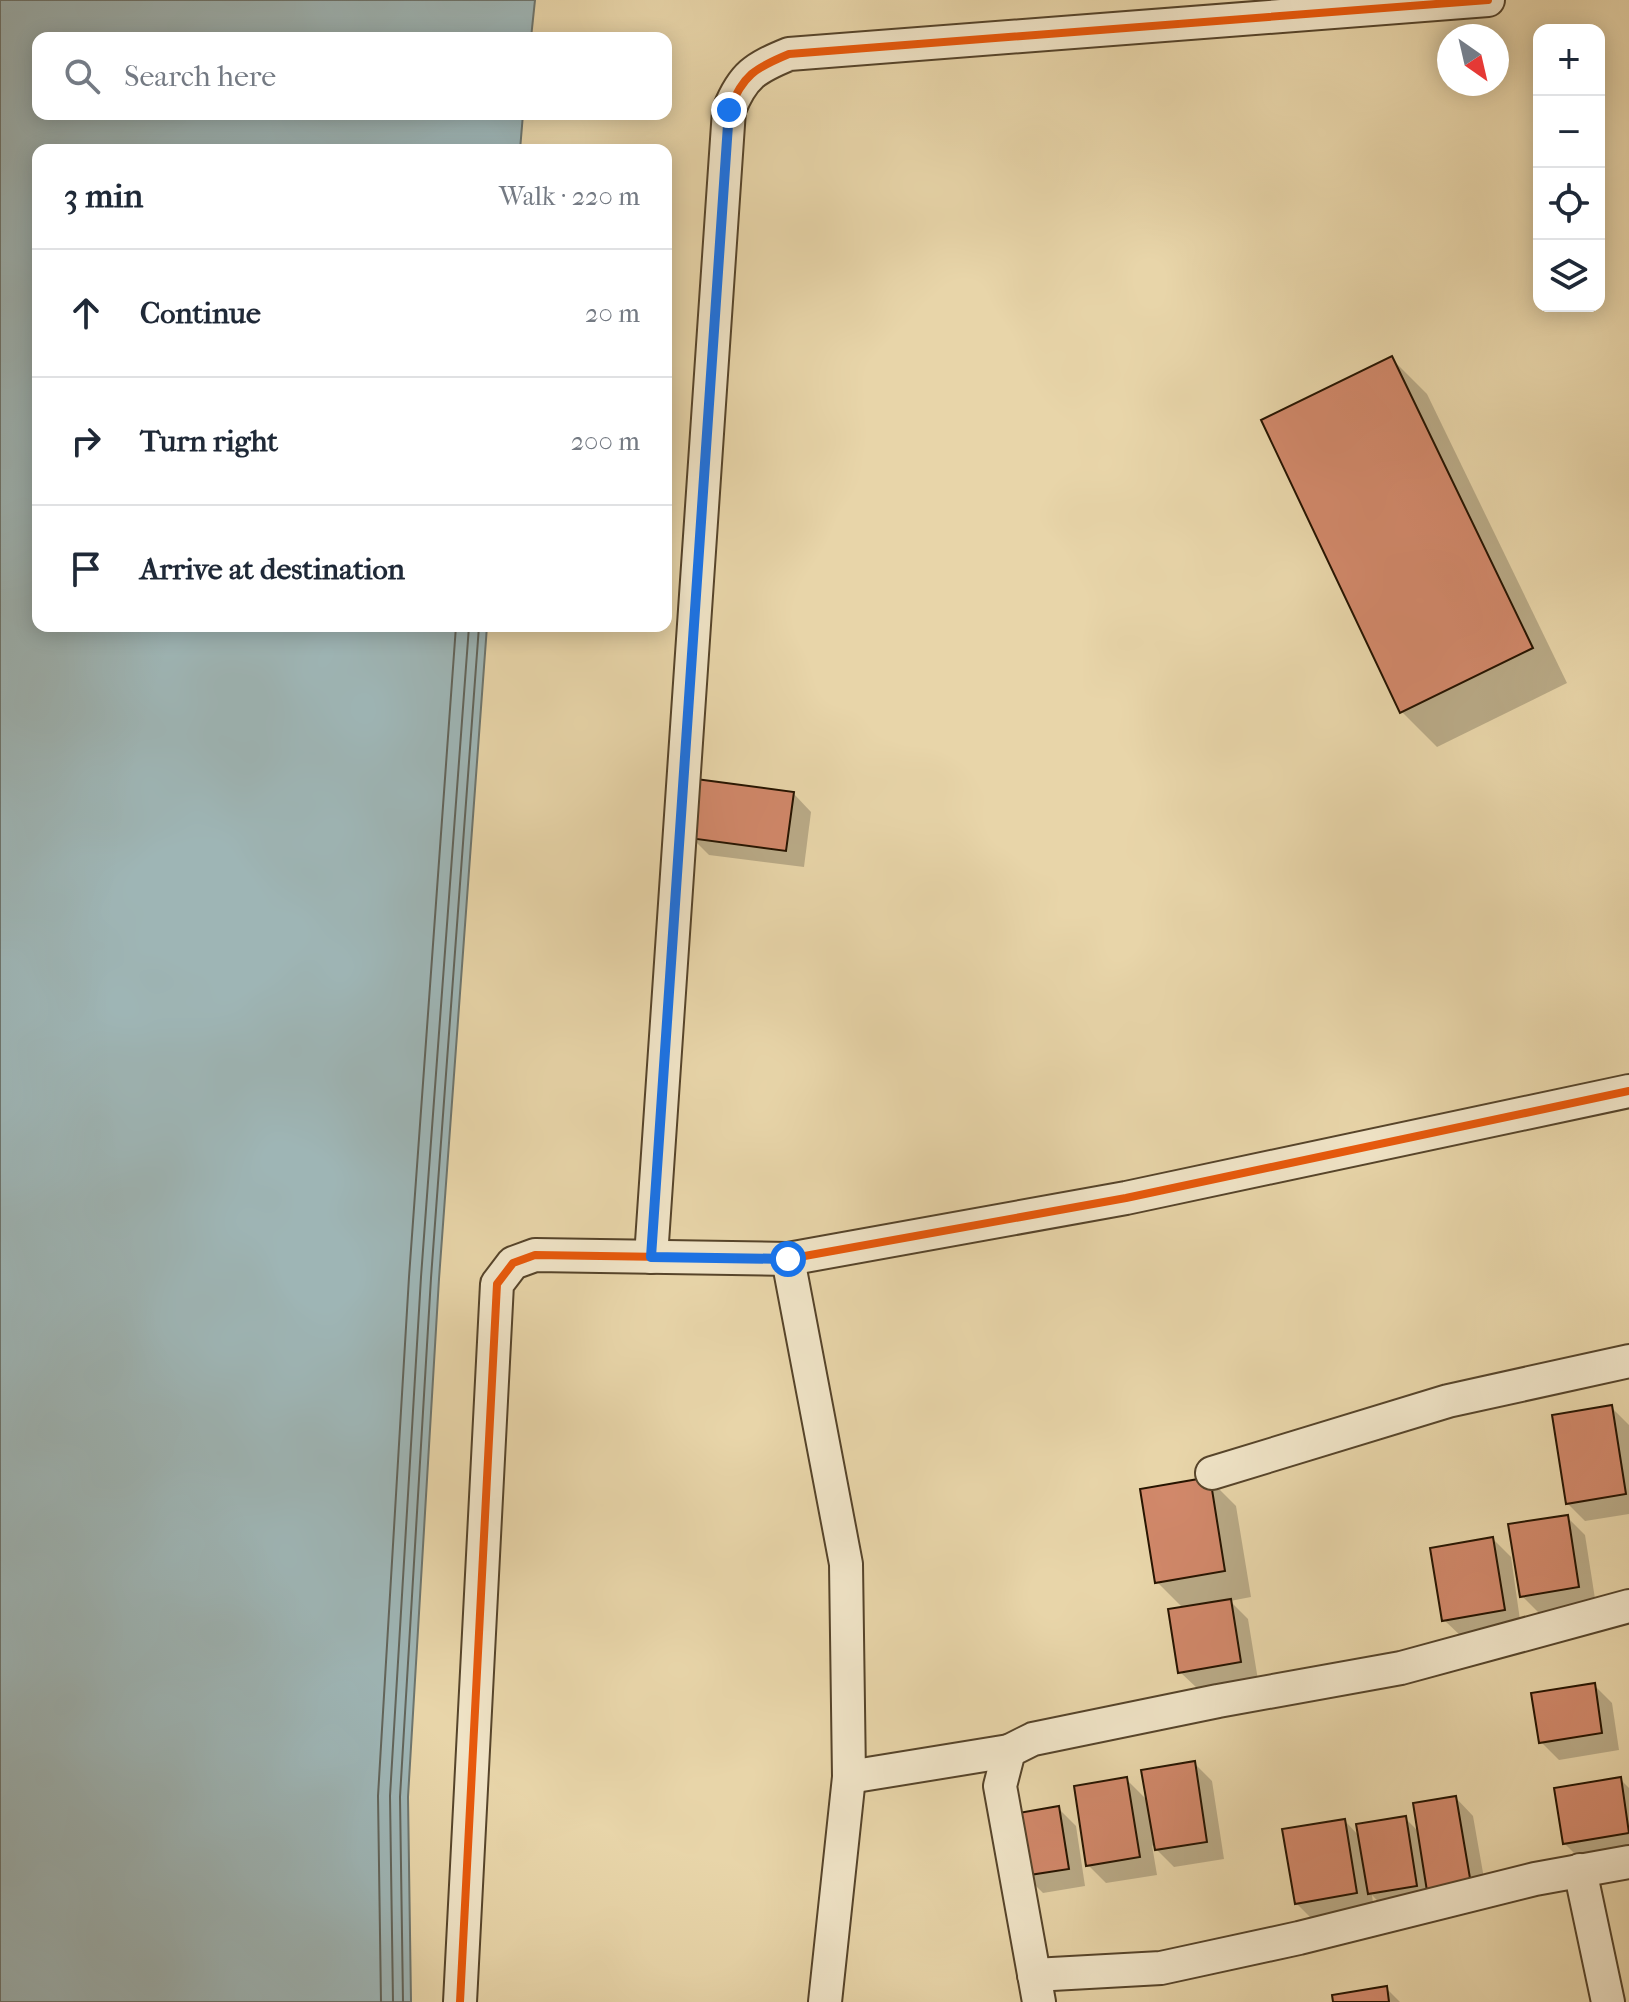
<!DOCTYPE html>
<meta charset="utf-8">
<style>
:root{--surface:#fff;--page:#f6f6f7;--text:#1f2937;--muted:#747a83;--line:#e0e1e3}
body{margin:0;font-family:"IM FELL French Canon",serif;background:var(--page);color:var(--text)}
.controls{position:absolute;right:24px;top:24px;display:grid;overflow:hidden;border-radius:16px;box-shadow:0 4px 20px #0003}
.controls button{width:72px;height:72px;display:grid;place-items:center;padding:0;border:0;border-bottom:2px solid var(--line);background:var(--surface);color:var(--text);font:40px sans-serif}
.compass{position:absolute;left:1437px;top:24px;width:72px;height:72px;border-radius:50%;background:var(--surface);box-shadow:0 4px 20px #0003;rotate:146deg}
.stop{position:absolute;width:24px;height:24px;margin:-18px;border:6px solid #1a73e8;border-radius:50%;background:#fff}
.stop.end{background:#1a73e8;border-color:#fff;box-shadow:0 2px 8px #0008}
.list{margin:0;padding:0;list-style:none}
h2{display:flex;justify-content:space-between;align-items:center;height:104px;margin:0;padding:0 32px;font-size:34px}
h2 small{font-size:26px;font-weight:400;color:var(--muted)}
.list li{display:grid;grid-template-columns:52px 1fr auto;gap:24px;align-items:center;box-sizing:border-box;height:128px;padding:0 32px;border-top:2px solid var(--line)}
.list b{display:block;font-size:30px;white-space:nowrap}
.list em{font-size:26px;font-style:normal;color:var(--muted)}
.icon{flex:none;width:44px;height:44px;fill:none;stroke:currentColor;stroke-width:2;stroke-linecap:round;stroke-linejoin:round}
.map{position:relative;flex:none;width:1629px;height:2002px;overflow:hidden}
.search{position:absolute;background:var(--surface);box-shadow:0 4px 20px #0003;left:32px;top:32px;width:640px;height:88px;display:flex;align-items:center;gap:20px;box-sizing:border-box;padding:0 28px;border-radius:16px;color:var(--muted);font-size:30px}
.panel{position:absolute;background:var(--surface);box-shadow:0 4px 20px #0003;left:32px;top:144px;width:640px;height:488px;border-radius:16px}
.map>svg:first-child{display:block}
.water{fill:#9eb5b5;stroke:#6e756d;stroke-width:2}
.shadow{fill:#0003}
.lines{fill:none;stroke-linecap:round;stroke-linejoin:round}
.shore{stroke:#62645a;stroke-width:2}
.building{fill:#d1886a;stroke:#261400;stroke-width:2}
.minor-casing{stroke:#56442a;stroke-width:36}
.minor{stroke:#f0e4c7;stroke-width:32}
.cycleway-casing{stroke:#f0e4c7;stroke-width:13}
.cycleway{stroke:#e8590c;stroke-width:8}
.route{stroke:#1a73e8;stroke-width:10}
</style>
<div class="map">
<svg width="1629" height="2002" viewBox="0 0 1629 2002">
<rect width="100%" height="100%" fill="#e8d5a9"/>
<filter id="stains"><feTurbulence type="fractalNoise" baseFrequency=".0025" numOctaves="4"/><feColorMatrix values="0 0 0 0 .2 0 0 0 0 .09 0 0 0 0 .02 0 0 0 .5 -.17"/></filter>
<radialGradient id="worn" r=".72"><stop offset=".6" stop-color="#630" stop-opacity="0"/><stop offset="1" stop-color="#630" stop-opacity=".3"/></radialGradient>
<polygon class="water" points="0,0 535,0 531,38 38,38 38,114 523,114 520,150 38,150 38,626 487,626 439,1279 408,1797 411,2002 0,2002"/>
<g class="shadow">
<polygon points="1392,359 1427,394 1567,683 1437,747 1402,712"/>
<polygon points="794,794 811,812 804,867 709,855 691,837"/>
<polygon points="1611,1407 1629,1425 1629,1514 1585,1521 1567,1503"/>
<polygon points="1209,1479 1236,1506 1251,1597 1230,1601 1248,1619 1258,1680 1198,1689 1180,1672 1184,1609 1157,1582"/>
<polygon points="1567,1517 1585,1535 1596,1605 1540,1614 1522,1596"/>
<polygon points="1493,1539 1511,1557 1521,1627 1462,1637 1444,1620"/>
<polygon points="1594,1685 1612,1703 1619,1750 1559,1760 1541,1742"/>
<polygon points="1194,1763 1212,1781 1224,1859 1174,1867 1152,1845 1157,1875 1106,1883 1088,1865 1126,1779 1148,1801"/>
<polygon points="1620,1779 1629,1788 1629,1853 1582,1861 1564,1843"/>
<polygon points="1456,1798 1473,1816 1488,1901 1387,1911 1372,1895 1374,1910 1314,1921 1296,1903 1345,1821 1360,1837 1405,1818 1419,1832"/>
<polygon points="1058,1808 1076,1826 1085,1886 1043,1893 1025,1875"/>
<polygon points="1386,1988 1400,2002 1335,2002"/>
</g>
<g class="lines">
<g class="shore">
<polyline points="381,2002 378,1796 409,1277 456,626"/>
<polyline points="393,2002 390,1796 421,1277 469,626"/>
<polyline points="403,2002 400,1797 431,1278 479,626"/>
</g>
</g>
<g class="building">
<polygon points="1392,356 1533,648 1400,713 1261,420"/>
<polygon points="696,779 794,792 786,851 689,838"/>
<polygon points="1612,1405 1626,1494 1566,1504 1552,1415"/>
<polygon points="1210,1477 1225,1571 1155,1583 1140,1489"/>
<polygon points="1568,1515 1579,1587 1520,1597 1508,1524"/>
<polygon points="1493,1537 1505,1610 1442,1621 1430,1548"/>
<polygon points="1231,1599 1241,1662 1178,1673 1168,1609"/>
<polygon points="1595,1683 1602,1733 1539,1743 1531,1693"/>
<polygon points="1195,1761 1207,1842 1155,1850 1141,1770"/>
<polygon points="1127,1777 1140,1857 1086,1866 1074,1786"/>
<polygon points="1621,1777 1629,1833 1563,1844 1554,1788"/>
<polygon points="1456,1796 1471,1884 1427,1891 1413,1803"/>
<polygon points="1059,1806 1069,1869 1023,1876 1013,1814"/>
<polygon points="1406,1816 1417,1886 1368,1894 1356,1824"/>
<polygon points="1345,1819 1357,1893 1295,1904 1282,1829"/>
<polygon points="1387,1986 1389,2002 1333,2002 1332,1995"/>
</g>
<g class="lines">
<defs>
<g id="minor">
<path d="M651 1257 729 110C743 75 755 68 789 54L1488 0"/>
<polyline points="788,1259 846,1564 849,1777 825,2002"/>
<polyline points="1212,1473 1448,1401 1629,1361"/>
<polyline points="849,1777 1009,1751"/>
<polyline points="1580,1870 1608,2002"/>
<polyline points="1034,1975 1161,1968 1299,1938 1535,1879 1629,1862"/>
<polyline points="460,2002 497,1284 513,1263 535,1255 788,1259 1126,1198 1629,1091"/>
<polyline points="1039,2002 1000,1786 1009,1751 1033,1739 1218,1701 1401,1668 1629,1606"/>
</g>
</defs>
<use href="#minor" class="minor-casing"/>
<use href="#minor" class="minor"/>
<defs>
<g id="cycleway">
<path d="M651 1257 729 110C743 75 755 68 789 54L1488 0"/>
<polyline points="460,2002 497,1284 513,1263 535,1255 788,1259 1126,1198 1629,1091"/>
</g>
</defs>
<use href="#cycleway" class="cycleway-casing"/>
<use href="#cycleway" class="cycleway"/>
</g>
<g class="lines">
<polyline class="route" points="729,110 651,1257 788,1259"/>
</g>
<rect width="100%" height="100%" filter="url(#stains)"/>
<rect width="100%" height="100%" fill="url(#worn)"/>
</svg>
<div class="controls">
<button>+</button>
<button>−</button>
<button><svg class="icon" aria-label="locate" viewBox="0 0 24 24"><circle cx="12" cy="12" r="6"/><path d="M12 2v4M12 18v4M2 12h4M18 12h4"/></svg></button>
<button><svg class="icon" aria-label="layers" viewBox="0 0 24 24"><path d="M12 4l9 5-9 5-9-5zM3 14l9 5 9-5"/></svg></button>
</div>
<svg class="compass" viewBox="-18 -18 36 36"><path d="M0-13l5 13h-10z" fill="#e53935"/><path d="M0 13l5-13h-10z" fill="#747a83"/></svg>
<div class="stop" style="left:788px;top:1259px"></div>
<div class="stop end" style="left:729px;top:110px"></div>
<div class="search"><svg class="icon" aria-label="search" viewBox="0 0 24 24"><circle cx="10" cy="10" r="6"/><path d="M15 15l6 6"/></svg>Search here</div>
<section class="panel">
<h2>3 min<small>Walk · 220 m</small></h2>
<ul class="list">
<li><svg class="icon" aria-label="ahead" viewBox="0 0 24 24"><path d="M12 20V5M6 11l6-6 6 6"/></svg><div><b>Continue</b></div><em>20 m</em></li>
<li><svg class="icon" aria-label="right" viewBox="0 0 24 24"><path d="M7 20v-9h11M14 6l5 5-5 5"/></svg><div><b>Turn right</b></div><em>200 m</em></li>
<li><svg class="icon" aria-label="arrive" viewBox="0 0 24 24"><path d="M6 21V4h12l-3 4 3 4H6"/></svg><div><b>Arrive at destination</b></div></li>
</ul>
</section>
</div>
